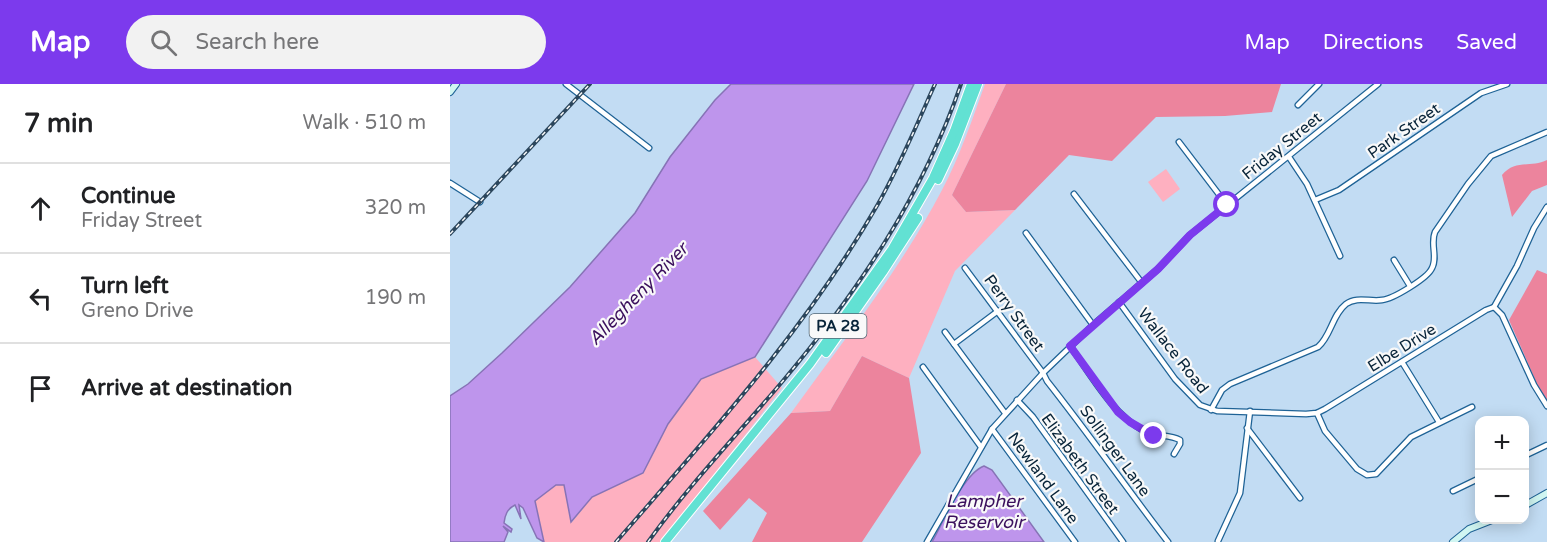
<!DOCTYPE html>
<meta charset="utf-8">
<style>
:root{--surface:#fff;--page:#f2f2f2;--text:#202124;--muted:#757577;--line:#e0e0e0;--accent:#7c3aed}
body{margin:0;font-family:"Varela Round",sans-serif;background:var(--page);color:var(--text)}
.controls{position:absolute;right:18px;bottom:18px;display:grid;overflow:hidden;border-radius:12px;box-shadow:0 3px 15px #0003}
.controls button{width:54px;height:54px;display:grid;place-items:center;padding:0;border:0;border-bottom:2px solid var(--line);background:var(--surface);color:var(--text);font:30px sans-serif}
.stop{position:absolute;width:18px;height:18px;margin:-14px;border:4px solid #7c3aed;border-radius:50%;background:#fff}
.stop.end{background:#7c3aed;border-color:#fff;box-shadow:0 2px 6px #0008}
.list{margin:0;padding:0;list-style:none}
h2{display:flex;justify-content:space-between;align-items:center;height:78px;margin:0;padding:0 24px;font-size:26px}
h2 small{font-size:20px;font-weight:400;color:var(--muted)}
.list li{display:grid;grid-template-columns:39px 1fr auto;gap:18px;align-items:center;box-sizing:border-box;height:90px;padding:0 24px;border-top:2px solid var(--line)}
.list b{display:block;font-size:22px;white-space:nowrap}
.list p{margin:0;font-size:20px;white-space:nowrap;color:var(--muted)}
.list em{font-size:20px;font-style:normal;color:var(--muted)}
.icon{flex:none;width:33px;height:33px;fill:none;stroke:currentColor;stroke-width:2;stroke-linecap:round;stroke-linejoin:round}
.map{position:relative;flex:none;width:1097px;height:458px;overflow:hidden}
header{display:flex;align-items:center;gap:36px;box-sizing:border-box;height:84px;padding:0 30px;background:var(--accent);color:#fff}
header strong{font-size:28px}
nav{display:flex;gap:33px;margin-inline-start:auto;font-size:21px}
.search{width:420px;height:54px;background:var(--page);display:flex;align-items:center;gap:15px;box-sizing:border-box;padding:0 21px;border-radius:33px;color:var(--muted);font-size:22px}
main{display:flex}
aside{flex:1;background:var(--surface)}
.map>svg:first-child{display:block}
.green{fill:#feb0c0}
.forest{fill:#ec849d}
.water{fill:#be95ec;stroke:#8773b6;stroke-width:1.5}
.lines{fill:none;stroke-linecap:round;stroke-linejoin:round}
.street-casing{stroke:#1f6396;stroke-width:7}
.secondary-casing{stroke:#1f6396;stroke-width:8}
.highway-casing{stroke:#fff;stroke-width:10}
.street{stroke:#fff;stroke-width:4.5}
.secondary{stroke:#d0f6f2;stroke-width:6}
.highway{stroke:#62e1d3;stroke-width:8}
.rail-casing{stroke:#2b465c;stroke-width:4}
.rail{stroke:#f9f9f9;stroke-width:1.5;stroke-dasharray:4.5;stroke-linecap:butt}
.route{stroke:#7c3aed;stroke-width:8}
.labels{text-anchor:middle;dominant-baseline:central;stroke-width:4.5;stroke-linejoin:round;paint-order:stroke}
.shield{fill:#f9f9f9;stroke:#506473;stroke-width:1.5}
.shield-label{font-size:15px;font-weight:bold;fill:#082439}
.street-label{font-size:16px;fill:#082439;stroke:#f9f9f9}
.water-label{font-size:18px;font-style:italic;fill:#3b105d;stroke:#f9f9f9}
</style>
<header>
<strong>Map</strong>
<div class="search"><svg class="icon" aria-label="search" viewBox="0 0 24 24"><circle cx="10" cy="10" r="6"/><path d="M15 15l6 6"/></svg>Search here</div>
<nav><a>Map</a><a>Directions</a><a>Saved</a></nav>
</header>
<main>
<aside>
<h2>7 min<small>Walk · 510 m</small></h2>
<ul class="list">
<li><svg class="icon" aria-label="ahead" viewBox="0 0 24 24"><path d="M12 20V5M6 11l6-6 6 6"/></svg><div><b>Continue</b><p>Friday Street</p></div><em>320 m</em></li>
<li><svg class="icon" aria-label="left" viewBox="0 0 24 24"><path d="M17 20v-9H6M10 6l-5 5 5 5"/></svg><div><b>Turn left</b><p>Greno Drive</p></div><em>190 m</em></li>
<li><svg class="icon" aria-label="arrive" viewBox="0 0 24 24"><path d="M6 21V4h12l-3 4 3 4H6"/></svg><div><b>Arrive at destination</b></div></li>
</ul>
</aside>
<div class="map">
<svg width="1097" height="458" viewBox="0 0 1097 458">
<rect width="100%" height="100%" fill="#c2dcf3"/>
<g class="green">
<path d="M535 0H556L502 111 516 128 565 126 505 187 459 294 412 272 380 327 341 329C393 257 451 185 492 106 510 72 522 36 535 0Z"/>
<polygon points="716,85 730,105 713,118 698,98"/>
<polygon points="305,273 332,304 211,458 94,458 85,417 106,401 114,401 122,438 142,413 193,389 218,340 251,295"/>
</g>
<g class="forest">
<polygon points="556,0 831,0 822,28 775,32 706,33 662,77 619,71 565,126 516,128 502,111"/>
<path d="M1097 76V101L1082 107 1062 133 1052 91C1065 75 1081 84 1097 76Z"/>
<polygon points="1087,186 1097,190 1097,318 1087,300 1059,236"/>
<polygon points="412,272 459,294 471,369 412,458 302,458 317,429 299,414 270,446 253,427 341,329 380,327"/>
</g>
<g class="water">
<path d="M281 0H464L417 97 305 273 251 295 218 340 193 389 142 413 121 438 114 401H106L85 417 94 458 87 454 73 424 69 421 71 435 65 421C57 425 55 431 54 439L62 445 61 448 53 442 58 448 54 458H0V312L18 300 52 269 120 203 185 129 220 73 265 16Z"/>
<path d="M534 382 542 386 594 458H482C493 439 513 390 534 382Z"/>
</g>
<g class="lines">
<defs>
<g id="street">
<polyline points="116,0 199,64"/>
<polyline points="848,21 869,0"/>
<polyline points="729,58 777,121"/>
<polyline points="839,73 857,100 890,172"/>
<polyline points="0,99 30,118"/>
<polyline points="624,110 692,199"/>
<polyline points="865,116 889,106 1031,9 1057,0"/>
<polyline points="576,149 643,241"/>
<polyline points="944,176 960,202"/>
<path d="M515 184 593 289 597 297C639 350 677 405 718 458"/>
<polyline points="669,218 725,295 750,321 767,327 856,330 867,329 875,325 1036,226 1044,223 1052,231 1084,301 1097,322"/>
<polyline points="1044,223 1067,182 1084,144 1097,123"/>
<polyline points="495,248 555,329"/>
<polyline points="504,260 548,227"/>
<path d="M620 262C642 292 661 329 694 347 707 353 719 350 730 356V360L724 370"/>
<polyline points="952,278 989,338"/>
<polyline points="473,283 531,363"/>
<polyline points="567,316 583,333 673,458"/>
<path d="M761 326 772 306 780 300 868 263C881 252 882 231 896 220 907 212 920 218 932 216 943 215 978 194 982 184 988 173 980 160 985 148L1018 100 1041 72 1097 48"/>
<polyline points="867,329 875,347 907,385 917,391 926,390 961,353 1022,323"/>
<polyline points="797,344 850,414"/>
<polyline points="542,345 625,458"/>
<polyline points="1074,372 1097,361"/>
<polyline points="1003,407 1030,394"/>
<polyline points="768,457 790,409 800,327"/>
<polyline points="477,458 542,345 593,289 643,241 708,185 740,151 928,0"/>
</g>
<g id="secondary">
<polyline points="0,8 6,0"/>
<polyline points="1074,422 1097,409"/>
<polyline points="1003,458 1019,445 1042,436"/>
</g>
<g id="highway">
<polyline points="488,96 505,60 528,0"/>
<polyline points="376,269 433,188 468,134"/>
<polyline points="215,458 360,280 442,165 483,94 504,47 521,0"/>
</g>
</defs>
<use href="#street" class="street-casing"/>
<use href="#secondary" class="secondary-casing"/>
<use href="#highway" class="highway-casing"/>
<use href="#street" class="street"/>
<use href="#secondary" class="secondary"/>
<use href="#highway" class="highway"/>
<defs>
<g id="rail">
<polyline points="0,150 140,0"/>
<path d="M166 458C260 350 357 244 428 120 450 81 467 40 485 0"/>
<path d="M198 458C238 402 287 351 332 298 407 209 473 111 511 0"/>
</g>
</defs>
<use href="#rail" class="rail-casing"/>
<use href="#rail" class="rail"/>
</g>
<g class="lines">
<polyline class="route" points="704,352 680,338 668,328 620,262 708,185 740,151 777,121"/>
</g>
<g class="labels">
<rect class="shield" x="359.5" y="230" width="57" height="24" rx="4.5"/>
<g class="shield-label">
<text x="388" y="242">PA 28</text>
</g>
<g class="street-label">
<text transform="translate(954 47) rotate(-35)">Park Street</text>
<text transform="translate(832 62) rotate(-39)">Friday Street</text>
<text transform="translate(564 229) rotate(54)">Perry Street</text>
<text transform="translate(952 264) rotate(-32)">Elbe Drive</text>
<text transform="translate(723 267) rotate(52)">Wallace Road</text>
<text transform="translate(665 367) rotate(54)">Sollinger Lane</text>
<text transform="translate(630 380) rotate(54)">Elizabeth Street</text>
<text transform="translate(593 394) rotate(54)">Newland Lane</text>
</g>
<g class="water-label">
<text transform="translate(188 210) rotate(-46)">Allegheny River</text>
<text x="534" y="417">Lampher<tspan x="534" dy="21">Reservoir</tspan></text>
</g>
</g>
</svg>
<div class="controls">
<button>+</button>
<button>−</button>
</div>
<div class="stop" style="left:777px;top:121px"></div>
<div class="stop end" style="left:704px;top:352px"></div>
</div>
</main>
